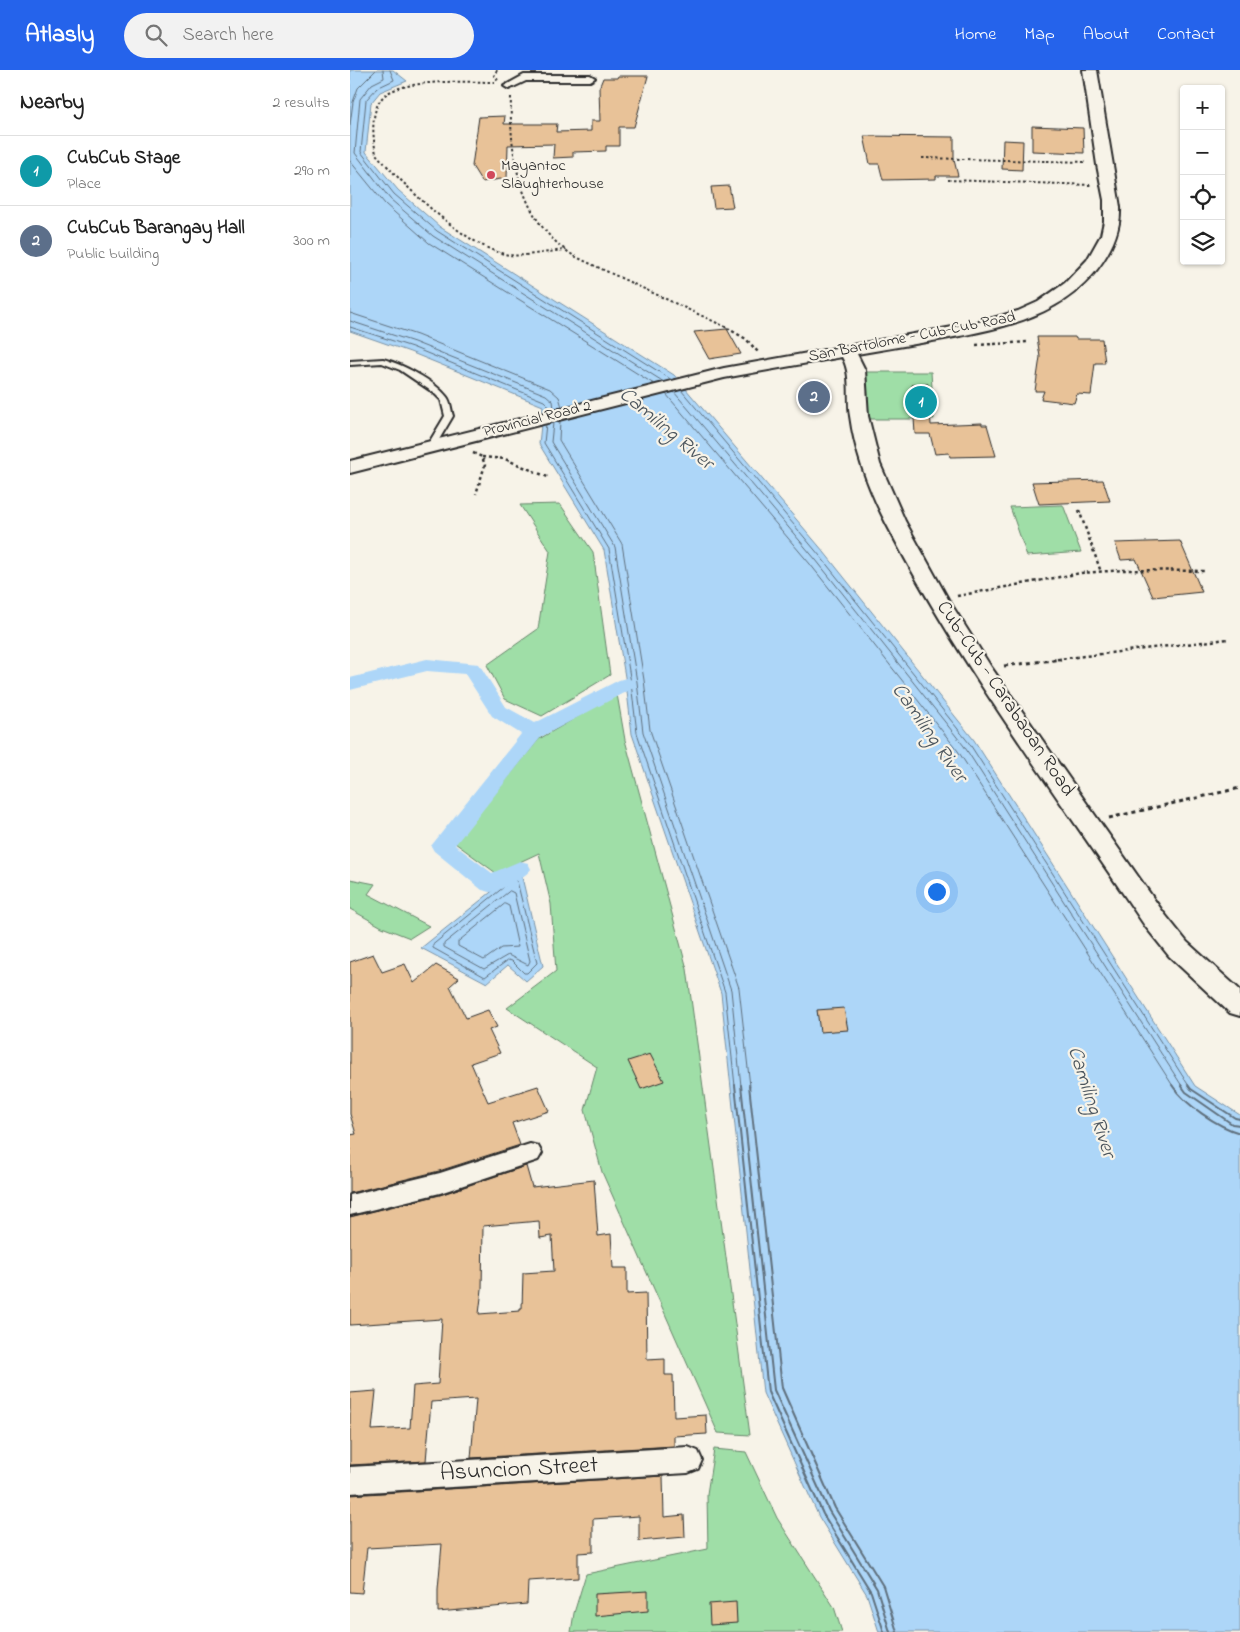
<!DOCTYPE html>
<meta charset="utf-8">
<style>
:root{--surface:#fff;--page:#f2f2f2;--text:#222;--muted:#767676;--line:#e0e0e0;--accent:#2563eb}
body{margin:0;font-family:"Indie Flower",sans-serif;background:var(--page);color:var(--text)}
.controls{position:absolute;right:15px;top:15px;display:grid;overflow:hidden;border-radius:5px;box-shadow:0 1px 4px #0004}
.controls button{width:45px;height:45px;display:grid;place-items:center;padding:0;border:0;border-bottom:1px solid var(--line);background:var(--surface);color:var(--text);font:25px sans-serif}
.you{position:absolute;left:586px;top:821px;width:18px;height:18px;margin:-12px;border:4px solid #fff;border-radius:50%;background:#1a73e8;box-shadow:0 0 0 8px #1a73e833}
.badge{display:grid;place-items:center;width:32px;height:32px;border-radius:50%;background:var(--accent);color:#fff;font-size:16px;font-weight:700}
.pin{position:absolute;translate:-50% -50%;border:2px solid #fff;box-shadow:0 1px 5px #0006}
.list{margin:0;padding:0;list-style:none}
h2{display:flex;justify-content:space-between;align-items:center;height:65px;margin:0;padding:0 20px;font-size:21px}
h2 small{font-size:16px;font-weight:400;color:var(--muted)}
.list li{display:grid;grid-template-columns:32px 1fr auto;gap:15px;align-items:center;box-sizing:border-box;height:70px;padding:0 20px;border-top:1px solid var(--line)}
.list b{display:block;font-size:19px;white-space:nowrap}
.list p{margin:0;font-size:16px;white-space:nowrap;color:var(--muted)}
.list em{font-size:16px;font-style:normal;color:var(--muted)}
.icon{flex:none;width:28px;height:28px;fill:none;stroke:currentColor;stroke-width:2;stroke-linecap:round;stroke-linejoin:round}
.map{position:relative;flex:none;width:890px;height:1562px;overflow:hidden}
header{display:flex;align-items:center;gap:30px;box-sizing:border-box;height:70px;padding:0 25px;background:var(--accent);color:#fff}
header strong{font-size:24px}
nav{display:flex;gap:28px;margin-inline-start:auto;font-size:18px}
.search{width:350px;height:45px;background:var(--page);display:flex;align-items:center;gap:12px;box-sizing:border-box;padding:0 18px;border-radius:28px;color:var(--muted);font-size:19px}
main{display:flex}
aside{flex:1;background:var(--surface)}
.map>svg:first-child{display:block}
.green{fill:#9fdea7;stroke:#658469}
.water{fill:#add6f8;stroke:#7992a6}
.lines{fill:none;stroke-linecap:round;stroke-linejoin:round}
.shore-far1{stroke:#5f6f7d;stroke-width:1}
.shore{stroke:#5f6f7d;stroke-width:2}
.canal{fill:#add6f8;fill-rule:evenodd}
.building{fill:#e8c298;stroke:#2b2b2b;fill-rule:evenodd}
.service-casing{stroke:#2b2b2b;stroke-width:4}
.minor-casing{stroke:#2b2b2b;stroke-width:4}
.tertiary-casing{stroke:#2b2b2b;stroke-width:4}
.path-far2{stroke:#2b2b2b;stroke-width:2;stroke-dasharray:2.5 2.5;stroke-linecap:butt}
.path-far1{stroke:#2b2b2b;stroke-width:2.5;stroke-dasharray:3 3;stroke-linecap:butt}
.path{stroke:#2b2b2b;stroke-width:3;stroke-dasharray:4 4;stroke-linecap:butt}
.service{fill:#f7f3e8;fill-rule:evenodd}
.minor{fill:#f7f3e8;fill-rule:evenodd}
.tertiary{fill:#f7f3e8;fill-rule:evenodd}
.poi-dot{fill:#d1495b;stroke:#f7f3e8;stroke-width:2}
.labels{text-anchor:middle;dominant-baseline:central;stroke-width:4.5;stroke-linejoin:round;paint-order:stroke}
.far-poi-label{font-size:16px;fill:#2b2b2b;stroke:#f7f3e8;text-anchor:start}
.far-street-label{font-size:16px;fill:#2b2b2b;stroke:#f7f3e8}
.street-label{font-size:20px;fill:#2b2b2b;stroke:#f7f3e8}
.water-label{font-size:21px;font-style:italic;fill:#4c565e;stroke:#f7f3e8}
.near-street-label{font-size:24px;fill:#2b2b2b;stroke:#f7f3e8}
</style>
<header>
<strong>Atlasly</strong>
<div class="search"><svg class="icon" aria-label="search" viewBox="0 0 24 24"><circle cx="10" cy="10" r="6"/><path d="M15 15l6 6"/></svg>Search here</div>
<nav><a>Home</a><a>Map</a><a>About</a><a>Contact</a></nav>
</header>
<main>
<aside>
<h2>Nearby<small>2 results</small></h2>
<ul class="list">
<li><span class="badge" style="background:#0f9aa8">1</span><div><b>CubCub Stage</b><p>Place</p></div><em>290 m</em></li>
<li><span class="badge" style="background:#5c6f8a">2</span><div><b>CubCub Barangay Hall</b><p>Public building</p></div><em>300 m</em></li>
</ul>
</aside>
<div class="map">
<svg width="890" height="1562" viewBox="0 0 890 1562">
<rect width="100%" height="100%" fill="#f7f3e8"/>
<filter id="ink" filterUnits="userSpaceOnUse"><feTurbulence type="fractalNoise" baseFrequency=".02" numOctaves="2"/><feDisplacementMap in="SourceGraphic" scale="10" xChannelSelector="R" yChannelSelector="G"/><feConvolveMatrix kernelMatrix="1 2 1 2 8 2 1 2 1" color-interpolation-filters="sRGB"/></filter>
<g filter="url(#ink)">
<g class="green">
<polygon points="512,302 581,302 584,349 513,349"/>
<polygon points="210,434 243,482 260,605 192,646 155,629 137,595 188,559 200,481 170,435"/>
<polygon points="713,435 731,482 677,486 660,437"/>
<polygon points="267,624 275,670 337,899 400,1365 368,1363 252,1102 235,1040 247,997 157,938 206,901 201,834 189,783 146,803 105,773 189,669"/>
<polygon points="0,809 25,814 18,824 79,856 60,868 32,857 0,839"/>
<polygon points="364,1379 396,1382 427,1448 484,1537 492,1562 221,1562 224,1543 236,1504 358,1479 357,1424"/>
</g>
<g class="water">
<polygon points="0,0 43,0 57,11 30,22 21,33 16,82 48,120 90,157 324,305 474,482 624,670 845,1016 890,1045 890,1562 529,1562 517,1525 469,1447 413,1323 371,923 282,664 276,613 254,480 189,374 193,336 60,282 0,261"/>
<polygon points="170,799 193,896 176,911 158,895 137,913 71,878"/>
</g>
<g class="lines">
<g class="shore-far1">
<polyline points="33,0 34,8 22,14 10,29 5,83 40,129 83,166 314,312"/>
<polyline points="40,0 44,10 27,18 16,30 11,82 44,124 87,161 322,310"/>
<polyline points="0,55 3,32 8,18 26,0"/>
<polyline points="0,91 35,134 79,173 304,314"/>
<polyline points="0,243 67,265 200,319 209,327 212,337"/>
<polyline points="0,251 64,272 196,325 203,331 204,339"/>
<polyline points="0,257 62,277 194,331 198,335 198,341"/>
<polyline points="331,320 470,486 619,673 839,1016"/>
<polyline points="324,322 466,490 614,676 832,1016"/>
<polyline points="316,324 460,494 608,681 823,1016"/>
<polyline points="210,351 209,370 272,474 294,610 300,660 389,918 400,1016"/>
<polyline points="203,353 201,372 265,477 287,612 293,662 381,920 391,1016"/>
<polyline points="196,354 194,373 259,479 281,613 287,663 375,922 385,1016"/>
<polygon points="163,810 167,811 187,893 177,903 174,903 162,891 158,890 135,907 83,878 83,875"/>
<polygon points="160,821 164,823 180,891 178,895 158,885 134,899 94,877 94,874"/>
<polygon points="155,834 159,836 168,877 151,878 134,890 108,876 108,872"/>
</g>
<g class="shore">
<polyline points="385,1015 418,1322 473,1444 521,1522 534,1562"/>
<polyline points="391,1015 424,1320 479,1441 527,1519 540,1562"/>
<polyline points="399,1015 432,1318 485,1438 533,1516 547,1562"/>
<path d="M822 1015C834 1034 868 1057 890 1063"/>
<polyline points="831,1015 836,1022 882,1054 890,1055"/>
<polyline points="838,1015 841,1019 885,1048 890,1049"/>
</g>
<path class="canal" d="M77 589 129 594 156 637 185 653 269 610 276 608 283 610 286 614 283 618 191 667 105 775 142 803 170 791 178 793 181 799C177 806 149 822 140 822 137 822 134 820 132 820L84 781 81 776 171 664 142 646 115 604 77 601 0 620V608Z"/>
</g>
<g class="building">
<polygon points="268,6 298,6 284,57 269,57 269,76 256,76 256,81 223,82 223,87 203,88 204,74 158,75 157,108 132,112 122,96 129,47 155,46 154,54 207,54 206,62 241,61 241,51 250,51 249,18 253,8 267,8"/>
<polygon points="682,56 733,58 734,83 682,81"/>
<polygon points="514,66 604,67 604,90 608,106 586,106 586,109 533,110 529,94 520,94"/>
<polygon points="653,70 673,71 672,100 652,99"/>
<polygon points="379,116 383,137 364,138 361,117"/>
<polygon points="377,259 391,284 359,289 344,262"/>
<polygon points="687,267 725,267 726,269 752,269 755,293 745,293 741,325 727,324 724,333 691,329 694,321 685,321 690,287"/>
<polygon points="578,314 581,355 632,353 632,355 637,355 646,386 600,387 599,383 585,384 580,364 565,364 562,315"/>
<polygon points="753,410 760,431 689,434 682,412"/>
<polygon points="830,471 852,522 803,527 786,489 771,490 765,473"/>
<polygon points="23,884 32,902 55,894 64,913 86,895 109,908 100,916 116,948 138,940 147,957 139,960 150,983 121,993 138,1032 188,1016 199,1041 162,1053 170,1075 89,1101 0,1123 0,1065 6,1064 0,1044 0,892"/>
<polygon points="494,938 498,960 470,962 467,940"/>
<polygon points="300,984 314,1011 291,1019 278,991"/>
<path d="M176 1096 182 1117 244 1110 248 1166 261 1164 263 1198H277V1224L296 1223 297 1290 315 1289V1305H323L324 1347 356 1345 357 1364 324 1366V1376L121 1388 126 1329 81 1332 76 1391 0 1395V1323L26 1321 22 1360 60 1358 63 1316 88 1314 92 1249 0 1255V1147L90 1125ZM189 1151 190 1168 202 1166 204 1201 173 1203 172 1238H170V1241L129 1244 132 1219 133 1156Z"/>
<polygon points="313,1406 314,1447 334,1445 335,1467 289,1471 289,1446 243,1449 243,1482 228,1483 228,1508 178,1511 177,1534 88,1542 88,1519 92,1474 17,1478 12,1523 0,1522 0,1425"/>
<polygon points="298,1521 298,1541 245,1546 245,1524"/>
<polygon points="386,1532 387,1553 360,1555 359,1534"/>
</g>
<g class="lines">
<defs>
<path id="service" d="M33 289C52 294 85 311 97 327 101 332 101 340 103 346L84 378H78L77 376 95 346 91 330 84 323 50 300 32 293 0 295V291Z"/>
<g id="minor">
<polygon points="174,5 240,5 245,8 240,11 176,11 159,19 154,16"/>
<polygon points="180,1074 188,1076 192,1083 188,1090 90,1123 0,1145 0,1125 90,1103"/>
<polygon points="338,1377 348,1381 352,1390 348,1399 338,1403 0,1423 0,1397"/>
</g>
<path id="tertiary" d="M733 0H747L770 137C771 157 764 174 753 191 718 245 654 258 594 269 565 274 536 279 507 284L515 300 518 346 530 394 555 451 598 529 641 597 813 842 837 872 890 920V946L880 943 819 886 795 856C706 723 609 595 536 453 519 420 505 383 500 346 497 327 502 304 492 287L374 308 0 403V391L374 298 625 253 668 241 688 232 715 213 737 190 751 165 754 151V130L747 95Z"/>
</defs>
<use href="#service" class="service-casing"/>
<use href="#minor" class="minor-casing"/>
<use href="#tertiary" class="tertiary-casing"/>
<g class="path-far2">
<polyline points="147,0 144,6 148,10"/>
<path d="M145 12C120 12 48 8 32 28 20 42 23 67 26 84 55 116 116 178 159 185 174 187 200 181 216 180"/>
<path d="M161 27C159 86 170 154 226 187L380 259"/>
<polyline points="572,88 736,92"/>
<polyline points="598,110 741,115"/>
</g>
<g class="path-far1">
<polyline points="377,258 396,269 408,282"/>
<polyline points="626,275 679,272"/>
<polyline points="123,383 132,387 135,395 126,424"/>
<polyline points="132,387 155,389 200,408"/>
<polyline points="729,440 751,502"/>
<polyline points="607,526 731,503 774,500 855,501"/>
<polyline points="701,590 878,569"/>
</g>
<g class="path">
<polyline points="654,596 711,589"/>
<polyline points="759,748 890,718"/>
</g>
<use href="#service" class="service"/>
<use href="#minor" class="minor"/>
<use href="#tertiary" class="tertiary"/>
</g>
</g>
<circle class="poi-dot" cx="141" cy="105" r="5"/>
<g class="labels">
<g class="far-poi-label">
<text x="151" y="96">Mayantoc<tspan x="151" dy="18">Slaughterhouse</tspan></text>
</g>
<g class="far-street-label">
<text transform="translate(562 267) rotate(-11)">San Bartolome - Cub-Cub Road</text>
<text transform="translate(187 349) rotate(-14)">Provincial Road 2</text>
</g>
<g class="street-label">
<text transform="translate(655 629) rotate(56)">Cub-Cub - Carabaoan Road</text>
</g>
<g class="water-label">
<text transform="translate(316 359) rotate(40)">Camiling River</text>
<text transform="translate(579 663) rotate(55)">Camiling River</text>
<text transform="translate(741 1032) rotate(72)">Camiling River</text>
</g>
<g class="near-street-label">
<text transform="translate(169 1400) rotate(-3)">Asuncion Street</text>
</g>
</g>
</svg>
<div class="controls">
<button>+</button>
<button>−</button>
<button><svg class="icon" aria-label="locate" viewBox="0 0 24 24"><circle cx="12" cy="12" r="6"/><path d="M12 2v4M12 18v4M2 12h4M18 12h4"/></svg></button>
<button><svg class="icon" aria-label="layers" viewBox="0 0 24 24"><path d="M12 4l9 5-9 5-9-5zM3 14l9 5 9-5"/></svg></button>
</div>
<div class="you"></div>
<div class="pin badge" style="left:571px;top:332px;background:#0f9aa8">1</div>
<div class="pin badge" style="left:464px;top:327px;background:#5c6f8a">2</div>
</div>
</main>
